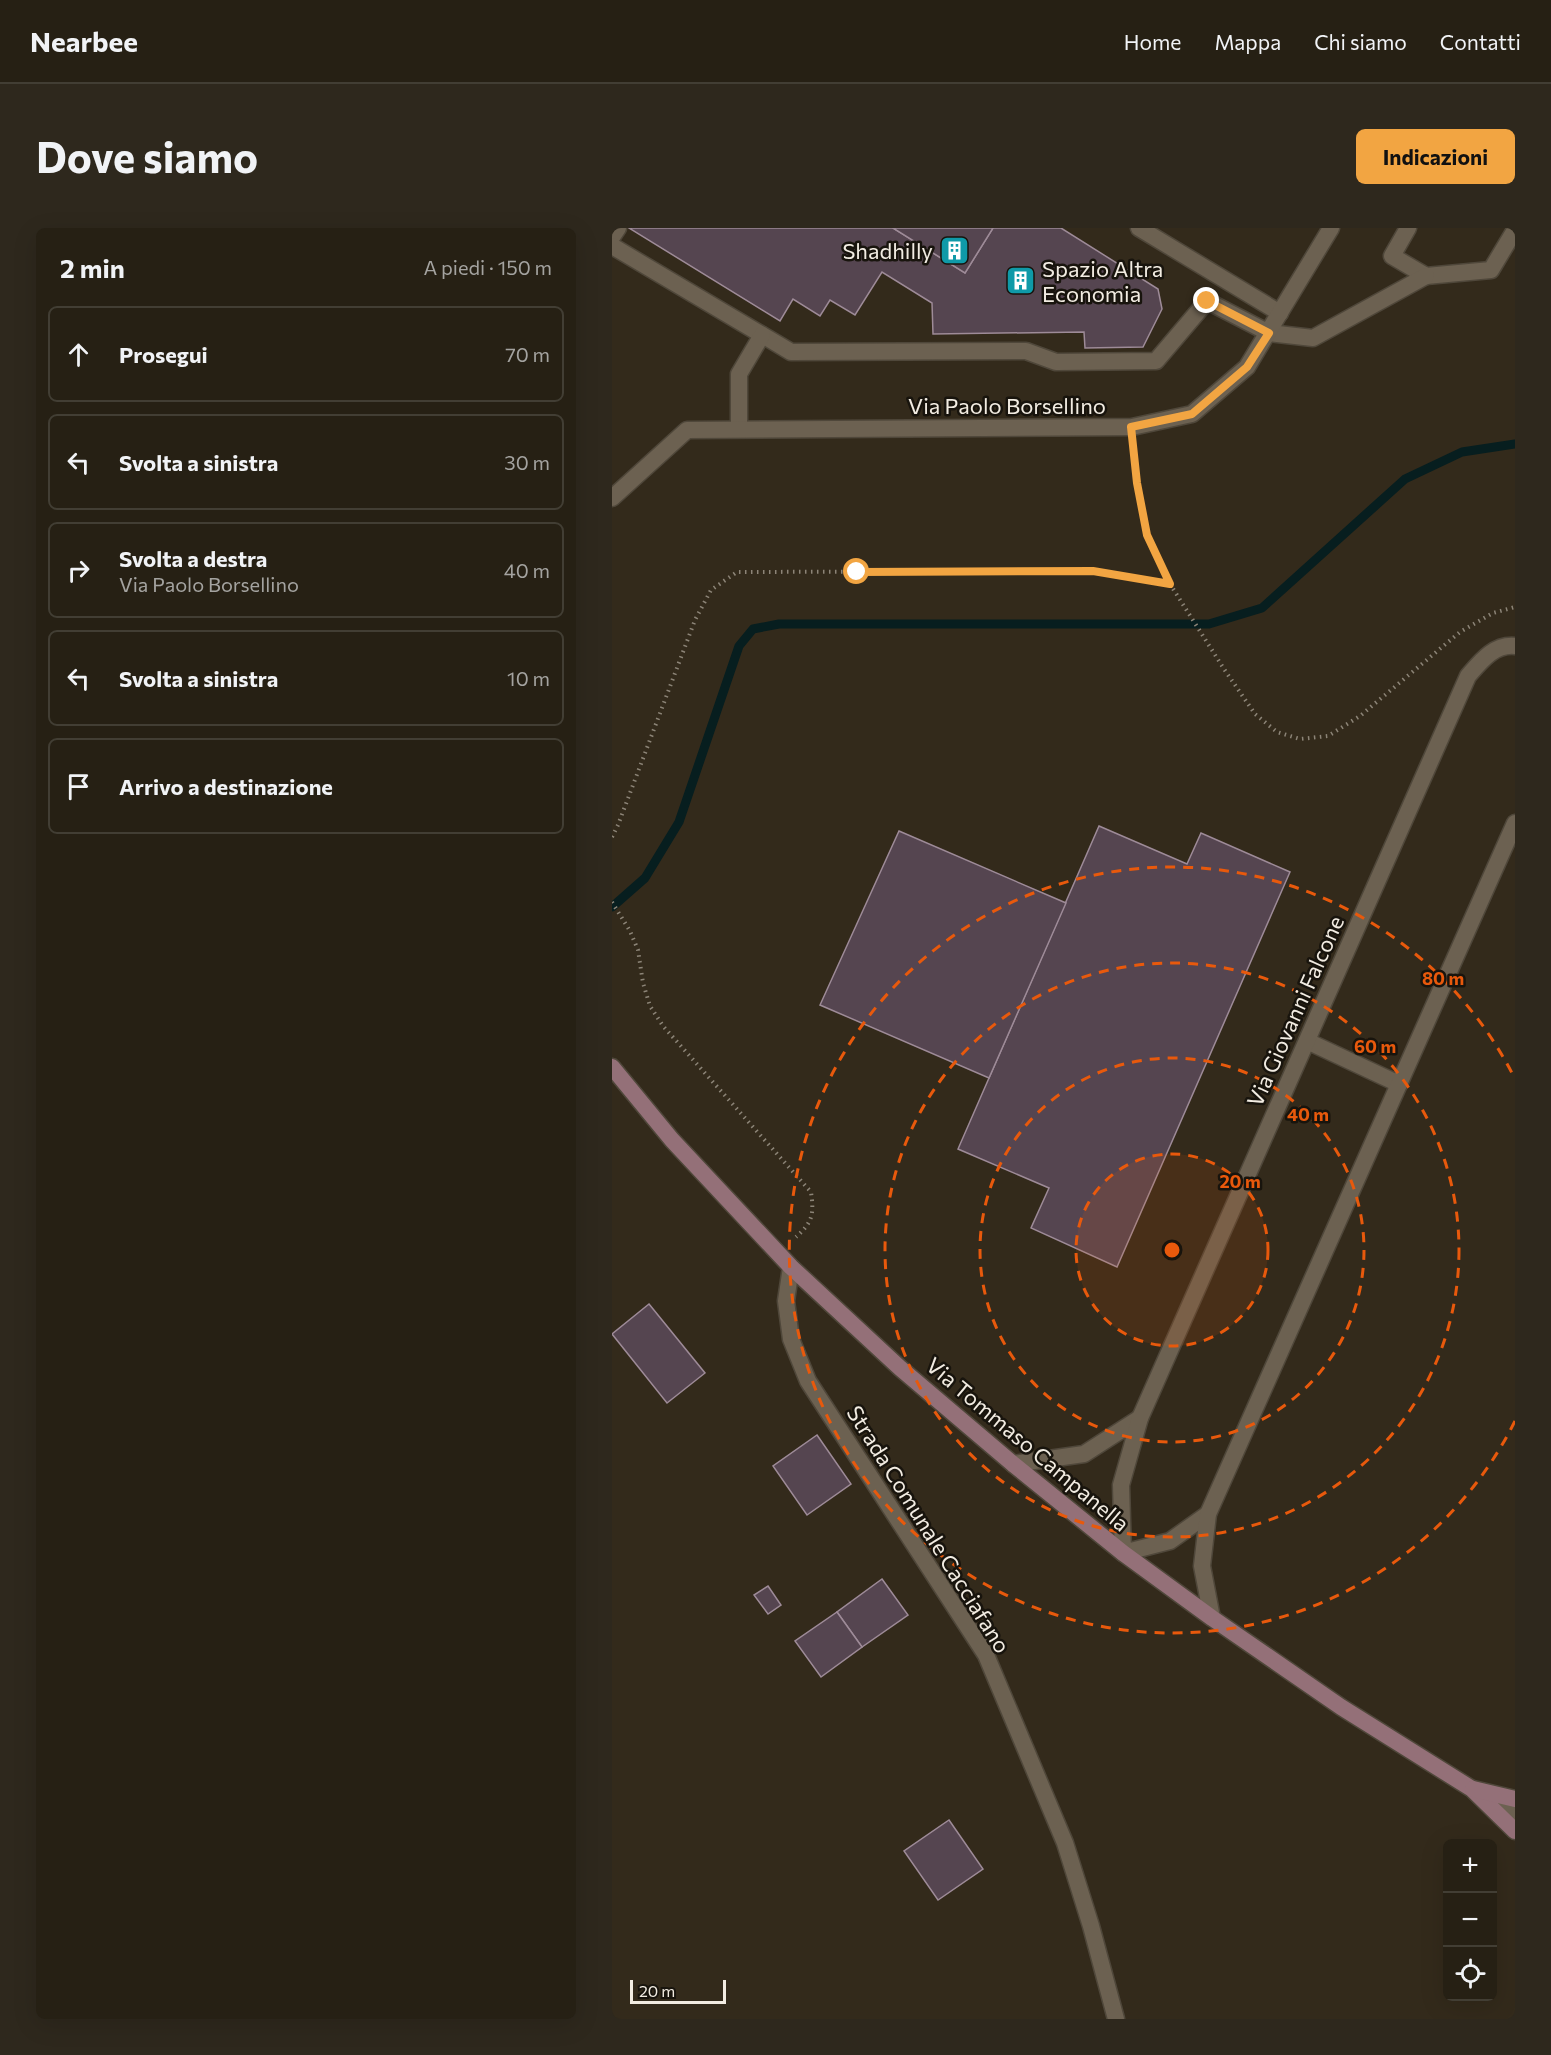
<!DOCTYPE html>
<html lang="it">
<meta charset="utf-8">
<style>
:root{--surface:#262014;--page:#2e281d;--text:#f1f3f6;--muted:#a4a3a0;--line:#423e34;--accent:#f2a542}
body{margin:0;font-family:Commissioner,sans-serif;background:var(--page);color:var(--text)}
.controls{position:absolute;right:18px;bottom:18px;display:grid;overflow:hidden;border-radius:9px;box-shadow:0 6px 24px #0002}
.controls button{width:54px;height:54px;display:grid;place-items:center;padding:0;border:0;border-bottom:2px solid var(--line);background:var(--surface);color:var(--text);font:30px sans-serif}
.scale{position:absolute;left:18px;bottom:15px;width:96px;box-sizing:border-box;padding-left:6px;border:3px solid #f2ece2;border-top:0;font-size:16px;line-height:21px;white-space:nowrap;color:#f2ece2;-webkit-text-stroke:4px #18140d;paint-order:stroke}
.stop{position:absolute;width:18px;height:18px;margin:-14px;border:4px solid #f2a542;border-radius:50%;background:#fff}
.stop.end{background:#f2a542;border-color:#fff;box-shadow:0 2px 6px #0008}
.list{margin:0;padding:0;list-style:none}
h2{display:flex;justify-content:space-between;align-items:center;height:78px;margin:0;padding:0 24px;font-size:26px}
h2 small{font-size:20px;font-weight:400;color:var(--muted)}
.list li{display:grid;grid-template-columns:39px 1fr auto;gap:18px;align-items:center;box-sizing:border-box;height:96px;margin:0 12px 12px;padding:0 12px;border:2px solid var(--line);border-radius:9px}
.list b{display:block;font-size:22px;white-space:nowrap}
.list p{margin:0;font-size:20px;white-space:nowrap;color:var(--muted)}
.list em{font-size:20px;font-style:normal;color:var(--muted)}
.icon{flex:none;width:33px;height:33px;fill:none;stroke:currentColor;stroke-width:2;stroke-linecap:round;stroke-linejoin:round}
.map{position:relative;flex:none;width:903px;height:1791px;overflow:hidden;border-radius:9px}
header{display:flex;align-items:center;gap:36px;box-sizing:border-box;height:84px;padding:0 30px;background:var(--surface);border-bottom:2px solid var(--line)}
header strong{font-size:28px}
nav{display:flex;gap:33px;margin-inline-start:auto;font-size:21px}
.intro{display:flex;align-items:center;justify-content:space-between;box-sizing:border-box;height:144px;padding:0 36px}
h1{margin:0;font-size:42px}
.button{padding:15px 27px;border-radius:9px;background:var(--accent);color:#111;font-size:21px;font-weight:700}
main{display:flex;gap:36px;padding:0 36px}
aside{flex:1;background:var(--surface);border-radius:9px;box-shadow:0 6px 24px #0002}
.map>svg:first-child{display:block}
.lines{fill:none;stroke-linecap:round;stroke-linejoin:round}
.stream{stroke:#071e1f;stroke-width:9}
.building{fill:#554550;stroke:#9e8b98;stroke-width:1.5}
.service-casing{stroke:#4f473a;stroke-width:19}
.minor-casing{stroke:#4f473a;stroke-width:19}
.secondary-casing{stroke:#4f473a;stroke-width:19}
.path{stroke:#8c8477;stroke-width:4;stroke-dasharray:1.5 4.5;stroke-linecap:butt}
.service{stroke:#6c6151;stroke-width:16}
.minor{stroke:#6c6151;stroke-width:16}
.secondary{stroke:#947078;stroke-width:16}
.route{stroke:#f2a542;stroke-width:8}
.ring{fill:none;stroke:#e8590c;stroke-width:3;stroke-dasharray:10 8}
.labels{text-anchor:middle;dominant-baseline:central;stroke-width:5;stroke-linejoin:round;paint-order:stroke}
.poi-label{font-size:22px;fill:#f2ece2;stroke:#18140d;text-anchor:end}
.street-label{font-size:22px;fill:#f2ece2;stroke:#18140d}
.centre{fill:#e8590c;stroke:#18140d;stroke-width:3}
.ring-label{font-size:18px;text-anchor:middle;font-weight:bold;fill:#e8590c;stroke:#18140d;stroke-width:5;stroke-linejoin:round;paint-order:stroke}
</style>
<header>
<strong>Nearbee</strong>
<nav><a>Home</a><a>Mappa</a><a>Chi siamo</a><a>Contatti</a></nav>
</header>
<div class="intro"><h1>Dove siamo</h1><a class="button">Indicazioni</a></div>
<main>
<aside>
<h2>2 min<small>A piedi · 150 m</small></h2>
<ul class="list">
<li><svg class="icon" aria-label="ahead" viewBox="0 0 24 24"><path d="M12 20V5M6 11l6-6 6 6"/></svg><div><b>Prosegui</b></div><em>70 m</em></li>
<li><svg class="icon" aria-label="left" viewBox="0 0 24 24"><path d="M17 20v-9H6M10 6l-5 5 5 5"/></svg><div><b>Svolta a sinistra</b></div><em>30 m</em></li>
<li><svg class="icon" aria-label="right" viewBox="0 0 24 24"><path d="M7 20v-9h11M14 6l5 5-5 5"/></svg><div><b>Svolta a destra</b><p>Via Paolo Borsellino</p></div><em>40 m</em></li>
<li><svg class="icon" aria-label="left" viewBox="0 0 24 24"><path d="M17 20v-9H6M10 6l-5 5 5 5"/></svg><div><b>Svolta a sinistra</b></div><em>10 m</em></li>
<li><svg class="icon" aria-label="arrive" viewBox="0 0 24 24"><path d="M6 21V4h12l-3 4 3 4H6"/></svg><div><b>Arrivo a destinazione</b></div></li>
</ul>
</aside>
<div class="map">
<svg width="903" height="1791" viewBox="0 0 903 1791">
<rect width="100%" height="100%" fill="#332a1b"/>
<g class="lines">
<polyline class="stream" points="0,679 33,650 67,594 127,418 141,401 167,396 597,396 650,380 793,251 850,224 903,216"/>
</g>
<g class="building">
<polygon points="17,0 281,0 353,45 381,0 449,0 546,61 550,81 531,119 473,120 472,104 321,106 320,75 270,44 243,87 218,72 208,88 181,71 168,93"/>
<polygon points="281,0 381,0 353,45"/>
<polygon points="487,598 575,636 589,605 678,644 505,1039 419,1000 437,960 346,921"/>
<polygon points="287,603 454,675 377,850 208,777"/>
<polygon points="37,1076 93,1145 55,1175 0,1106"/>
<polygon points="205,1207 239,1256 195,1287 161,1238"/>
<polygon points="270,1351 296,1387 250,1419 225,1384"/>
<polygon points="156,1358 169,1377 156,1386 142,1367"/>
<polygon points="225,1384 250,1419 209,1449 183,1413"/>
<polygon points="337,1592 371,1641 326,1672 292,1623"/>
</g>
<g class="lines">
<defs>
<g id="service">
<polyline points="527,0 668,85"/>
<polyline points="796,0 780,28 814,48 879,42 903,2"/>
<polyline points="0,9 6,0"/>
<polyline points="0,18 179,124 414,123 444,134 544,133 595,73 657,105 701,110 814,48"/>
<polyline points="127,201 127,146 150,107"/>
<polyline points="873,1569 903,1587"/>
</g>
<g id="minor">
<polyline points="0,270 75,202 520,199 580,186 635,139 719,0"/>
<polyline points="695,813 787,856"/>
<polyline points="179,1039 174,1073 179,1111 196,1153 374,1427 453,1615 479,1698 504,1791"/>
<polyline points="401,1236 472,1226 528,1190"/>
<path d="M596 1286 558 1313 511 1325 509 1257 528 1190 856 448C869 433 882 416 903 418"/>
<polyline points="600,1390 590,1338 596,1286 903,595"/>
</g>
<g id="secondary">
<polyline points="0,839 60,912 179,1039 288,1140 401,1236 511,1325 600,1390 729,1479 860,1561 903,1603"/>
<polyline points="861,1561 903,1571"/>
</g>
</defs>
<use href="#service" class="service-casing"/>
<use href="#minor" class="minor-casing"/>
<use href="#secondary" class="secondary-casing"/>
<g class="path">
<polyline points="522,224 525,255 535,307 558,356 612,441 643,486 665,504 688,511 716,508 748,488 848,404 881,385 903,379"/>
<polyline points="0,609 6,597 83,392 99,362 125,344 481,343 558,356"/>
<path d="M0 674 18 703 26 722 31 755 38 778 51 798 199 964C202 986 201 994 184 1009"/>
</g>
<use href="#service" class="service"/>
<use href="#minor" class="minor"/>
<use href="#secondary" class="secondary"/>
</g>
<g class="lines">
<polyline class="route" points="245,344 481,343 558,356 535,307 525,255 519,199 580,186 635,139 657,105 595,73"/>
</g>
<circle cx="560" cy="1022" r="96" fill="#e8590c" fill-opacity=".12"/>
<g class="ring">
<circle cx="560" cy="1022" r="96"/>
<circle cx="560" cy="1022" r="192"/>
<circle cx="560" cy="1022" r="287"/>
<path d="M903 1193A383 383 0 1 1 903 851"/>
</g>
<defs>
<symbol id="building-square" viewBox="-11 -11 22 22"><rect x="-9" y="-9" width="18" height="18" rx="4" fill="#0f9aa8" stroke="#18140d"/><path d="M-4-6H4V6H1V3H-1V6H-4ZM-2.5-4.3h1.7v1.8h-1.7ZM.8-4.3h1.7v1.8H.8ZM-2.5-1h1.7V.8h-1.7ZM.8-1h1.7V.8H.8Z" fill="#fff"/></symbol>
</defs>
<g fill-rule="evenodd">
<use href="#building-square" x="326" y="6" width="33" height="33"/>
<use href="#building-square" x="392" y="36" width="33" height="33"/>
</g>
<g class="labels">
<g class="poi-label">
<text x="321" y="22">Shadhilly</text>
<text x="430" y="40" text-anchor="start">Spazio Altra<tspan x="430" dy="25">Economia</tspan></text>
</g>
<g class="street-label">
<text x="395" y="177">Via Paolo Borsellino</text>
<text transform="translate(683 783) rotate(-66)">Via Giovanni Falcone</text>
<text transform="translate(416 1216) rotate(40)">Via Tommaso Campanella</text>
<text transform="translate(317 1301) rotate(58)">Strada Comunale Cacciafano</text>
</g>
</g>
<circle cx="560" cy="1022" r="9" class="centre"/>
<g class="ring-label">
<text x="831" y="757">80 m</text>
<text x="763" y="825">60 m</text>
<text x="696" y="893">40 m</text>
<text x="628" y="960">20 m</text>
</g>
</svg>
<div class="controls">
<button>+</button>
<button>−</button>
<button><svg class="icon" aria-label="locate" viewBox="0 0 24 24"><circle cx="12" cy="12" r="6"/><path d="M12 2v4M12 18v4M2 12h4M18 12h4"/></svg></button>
</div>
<div class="scale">20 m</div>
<div class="stop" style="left:245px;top:344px"></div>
<div class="stop end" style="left:595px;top:73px"></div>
</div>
</main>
